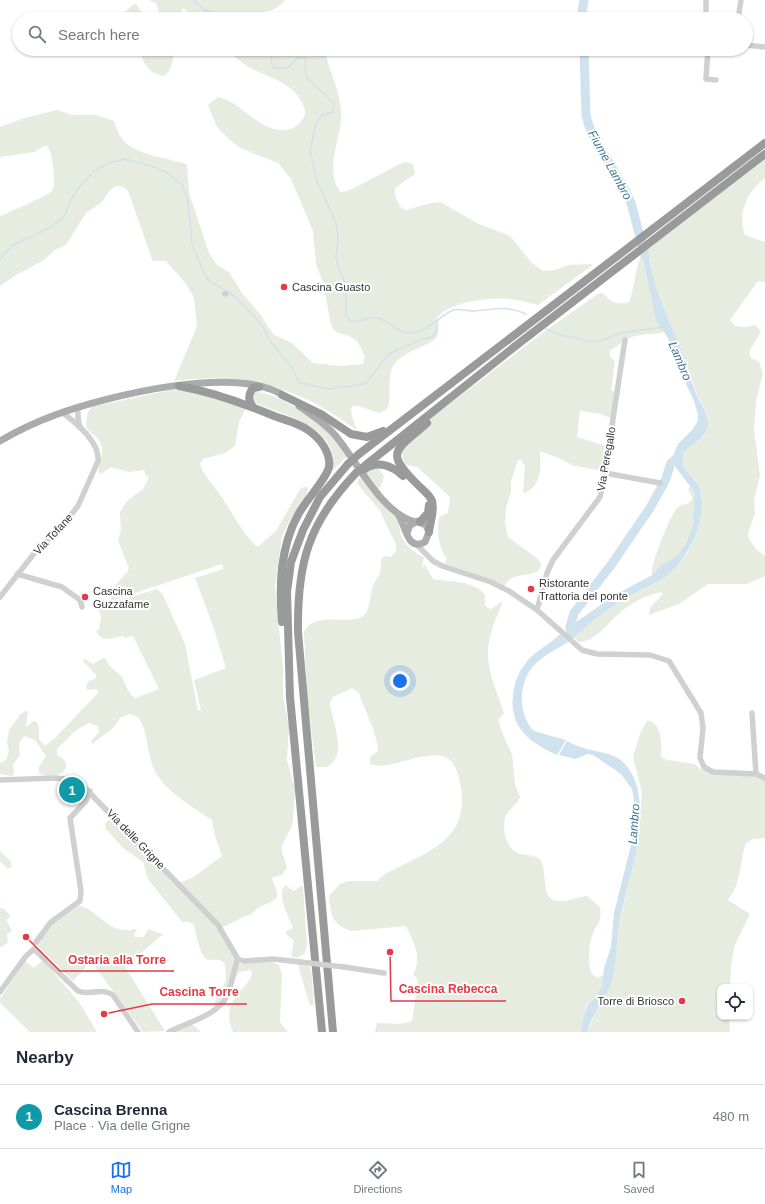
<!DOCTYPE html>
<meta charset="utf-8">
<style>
:root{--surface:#fff;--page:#f6f6f7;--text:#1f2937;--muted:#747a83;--line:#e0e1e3;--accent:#1a73e8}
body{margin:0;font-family:Helvetica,sans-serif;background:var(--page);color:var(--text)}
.controls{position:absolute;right:12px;bottom:12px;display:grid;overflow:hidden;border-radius:8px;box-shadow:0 1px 3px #0004}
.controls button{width:36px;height:36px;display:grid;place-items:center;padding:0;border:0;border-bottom:1px solid var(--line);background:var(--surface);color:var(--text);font:20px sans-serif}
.you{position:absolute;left:400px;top:681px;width:14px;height:14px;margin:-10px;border:3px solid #fff;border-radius:50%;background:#1a73e8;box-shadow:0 0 0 6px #1a73e833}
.badge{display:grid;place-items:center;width:26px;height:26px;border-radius:50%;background:var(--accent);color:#fff;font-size:13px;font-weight:700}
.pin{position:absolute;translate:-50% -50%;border:2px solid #fff;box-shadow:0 1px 4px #0006}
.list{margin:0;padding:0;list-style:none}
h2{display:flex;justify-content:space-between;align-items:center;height:52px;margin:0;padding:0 16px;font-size:17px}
h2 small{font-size:13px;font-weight:400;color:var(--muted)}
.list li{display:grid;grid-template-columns:26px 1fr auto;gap:12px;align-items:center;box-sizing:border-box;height:64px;padding:0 16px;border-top:1px solid var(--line)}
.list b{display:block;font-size:15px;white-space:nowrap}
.list p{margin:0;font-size:13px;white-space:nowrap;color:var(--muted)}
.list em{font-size:13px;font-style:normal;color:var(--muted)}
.icon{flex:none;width:22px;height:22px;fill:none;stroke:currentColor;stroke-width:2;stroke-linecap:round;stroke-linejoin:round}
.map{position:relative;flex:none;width:765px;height:1032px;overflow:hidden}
.search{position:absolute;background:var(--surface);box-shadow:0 1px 3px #0004;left:12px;right:12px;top:12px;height:44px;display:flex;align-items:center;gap:10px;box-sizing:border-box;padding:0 14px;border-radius:22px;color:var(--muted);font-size:15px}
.sheet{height:116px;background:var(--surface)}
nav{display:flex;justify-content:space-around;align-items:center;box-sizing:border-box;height:56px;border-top:1px solid var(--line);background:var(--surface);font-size:11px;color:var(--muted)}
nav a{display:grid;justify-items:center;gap:2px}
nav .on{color:var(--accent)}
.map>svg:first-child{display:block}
.green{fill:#e6ecdf}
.water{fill:#cfe2ee}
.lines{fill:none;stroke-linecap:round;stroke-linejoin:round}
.stream{stroke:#cfe2ee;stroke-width:1.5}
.river{stroke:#cfe2ee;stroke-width:9}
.minor{stroke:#d0d0d0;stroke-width:5.5}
.major{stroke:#ababab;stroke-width:7}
.highway{stroke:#9a9a9a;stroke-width:8}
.minor-bridge{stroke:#d0d0d0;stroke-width:5.5}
.highway-bridge{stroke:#9a9a9a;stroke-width:8}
.poi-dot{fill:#e63946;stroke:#fff;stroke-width:1.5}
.labels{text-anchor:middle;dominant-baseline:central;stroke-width:4;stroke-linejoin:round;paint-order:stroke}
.poi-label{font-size:11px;fill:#333;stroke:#fff;text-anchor:start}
.street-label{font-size:11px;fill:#333;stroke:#fff}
.water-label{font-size:12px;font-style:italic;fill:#3f7597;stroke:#fff}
.leader{fill:none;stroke:#e63946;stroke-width:1.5}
.callout-dot{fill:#e63946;stroke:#fff;stroke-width:1.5}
.callout-label{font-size:12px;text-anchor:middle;font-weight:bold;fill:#e63946;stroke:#fff;stroke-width:4;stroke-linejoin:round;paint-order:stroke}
</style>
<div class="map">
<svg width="765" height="1032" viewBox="0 0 765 1032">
<rect width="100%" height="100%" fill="#fff"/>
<g class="green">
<path d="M149 0H285C278 10 266 13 255 12L259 19H196L183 8 178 19H160L157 4Z"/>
<polygon points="134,4 137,5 145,19 123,19 126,11"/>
<path d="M139 49H174C173 59 173 70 164 76 148 74 144 63 139 49Z"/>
<path d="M226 49H325C328 70 340 89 341 111 343 139 323 165 340 192L348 191 400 164 405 162 413 164 415 174 395 188V196L401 208 406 210 431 203 440 202 479 224 510 236 532 263 543 271 555 270 569 265 594 264 538 305C529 303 520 300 510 299 491 297 447 302 436 319 436 324 439 330 438 334 434 347 403 349 393 366 386 379 393 397 387 409L379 413 359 406H353L351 409 352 417 357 430C340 419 324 407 306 399 265 380 219 374 174 381L197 326 194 298 187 285 166 261H153L152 259 128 191 123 187 116 186 110 190 102 202 86 213 66 245 55 250 44 260 16 275 0 286V216C7 213 49 195 51 192 56 185 54 175 53 167 52 160 52 153 47 146H44L34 152 0 157V127L21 119 57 110 72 115H96L114 121C117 129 120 138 126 143 140 155 169 159 187 164L189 193 209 253 217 265 229 272 242 293 261 315 270 330 274 335 292 343 313 363 341 366 363 364 365 356 357 341 349 336 338 333 333 329 330 321 324 285 316 264 313 231 291 179 278 163 240 148 230 140 217 127 208 105 218 97C244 102 261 137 291 129 296 127 302 121 304 117 306 112 305 109 303 105 293 81 267 78 247 66 240 61 232 55 226 49Z"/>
<path d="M765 158V178C747 191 737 213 745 235L765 242V282L758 281 730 320 735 326 745 327 755 325 761 331 749 352 751 358 759 362 763 373 756 401 754 430 760 476 754 501 755 514 748 533 749 539 756 549 765 556V576L746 584H708L679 604 649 615 650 608 662 595V592C648 594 634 602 623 610 610 620 595 643 578 642L574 637C589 624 605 611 622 600 653 580 682 575 695 536 700 522 705 502 700 488 697 481 689 475 685 468 676 454 694 442 705 435L706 412 696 392 679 345 656 290 651 272 648 249Z"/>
<path d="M642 255 655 314 664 332C652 335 641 333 629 338 622 340 618 347 610 350V356L615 362 611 391H615L611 418 601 414 580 411 577 437 605 446 602 471 572 465 561 459 540 451C541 467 542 485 525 493L523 492 525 466 521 460H518L511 481V492L506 508 505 523 508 537 538 559 541 564 540 569C534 575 526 574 518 576 511 577 507 582 502 588L442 566 447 559C438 547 437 531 439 517L448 513 450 497 417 467 404 464 402 453 403 446 430 419 545 331 598 294 602 293C613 301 613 306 629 302 635 287 634 269 642 255Z"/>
<path d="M171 390C197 390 222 400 246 408L239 422 235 446 225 453 203 459 200 464C203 473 209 480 215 488 230 507 239 529 256 546H259L276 531 300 489 306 486 308 489 305 498 289 522 282 536 275 587 283 669V697L289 726 287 760 295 789 293 821 291 828 282 845V852L287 867 282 875 273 877 272 879 277 892V898C268 905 258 905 251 915L245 916 221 928 239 964C249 962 270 959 279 965L282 974 280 1022 288 1032H233C217 996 257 986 251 970L239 972 216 1007 213 1006 226 981 225 963C217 957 212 962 206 959 200 955 196 933 194 925L189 922H182L148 879 143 862 123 848 106 829 105 824 108 820H113L179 883 192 878 222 856 215 836 212 820C190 805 158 788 151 761 147 747 147 729 138 717L129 714 120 718 113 728 92 744 91 741 99 732 98 726 89 723 75 731 57 749V755C59 757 63 758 65 761 71 776 48 779 39 773V767L46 756 35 740 24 736 19 743 20 755 13 765 14 774 12 776 0 774V763L6 760 9 751 7 742 9 730 20 715 25 711H28L26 727 33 721H36L39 727V739L45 746 55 738 98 693 97 689 88 690 86 688 88 682 96 678V675L83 661 85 659 93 664 103 658 106 659C109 668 115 669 121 676 126 683 127 693 135 698L159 689 133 636 124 638 123 636C112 638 102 643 96 631L99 630 101 618 98 607 157 589 163 595 185 644 198 711 201 710 194 680 226 668 213 626 195 578 223 569 222 564 111 601 114 587 128 571 129 568 118 541 121 530 120 512 127 501 143 489 149 477 146 476 144 470 129 472 111 467 101 474 99 472C97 463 105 454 101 444 96 431 81 436 88 412L92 407Z"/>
<path d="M255 392C276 392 313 417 328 432 335 439 341 448 347 456L331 472C332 466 334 459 332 453 323 421 279 414 253 402Z"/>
<path d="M374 467 379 469 384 476 382 484 376 493C383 502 392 510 398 519 401 524 399 526 400 531 401 542 415 554 424 557L422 568 425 565 433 579C448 582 474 580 484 594 486 597 485 602 485 606L491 609 503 601C496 618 487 638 488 656 489 676 498 694 504 713L498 720 503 735 512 754 515 784 520 797C517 805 509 809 505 817 504 821 504 830 505 835 512 864 534 849 541 861 547 871 541 900 557 901 567 902 578 897 587 896L600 907C602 922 598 922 593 933 589 944 586 968 594 976L598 978 603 975 602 986 596 997 587 1004 583 1018 581 1032H375L377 1023 400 1024 412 1021 418 980 413 974C423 959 413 940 406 926L351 931C331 924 331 914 329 896L340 884 349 881H377L385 874C426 852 472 841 460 783 458 773 455 761 445 757 424 749 388 772 370 764V757L378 751C377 731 365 712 359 693L352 688 333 697 330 703C332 723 349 754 327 767H316L307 694 304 632C315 608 355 629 366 613 370 607 370 596 372 589 377 575 382 576 381 560L384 556 391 557 396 551V545L380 511 357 483 361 474Z"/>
<path d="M691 485 695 493 696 500 692 532 679 553 671 560 660 566 652 575C650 565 670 516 677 508 681 504 688 505 691 501 694 498 690 493 688 490Z"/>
<path d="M647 721H651C663 729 661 744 661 757L667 760 695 764 701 770 702 762 708 770 756 774 765 778V838L753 839 746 843C739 863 742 882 728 900L750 914 735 945 731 965 730 987H720V1017H729L730 1032H588L598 1005 605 994 614 963 619 926 634 860 642 793 633 757 640 734Z"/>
<polygon points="0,851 11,862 12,866 10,868 7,868 0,861"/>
<path d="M285 885 294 891 301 886 303 887 307 944 305 953 297 958 291 956 294 941 286 934V931L293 928C289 915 276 898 285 885Z"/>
<path d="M80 906C101 911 107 936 136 929L137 930 134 934 135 937H144L148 929 163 934 125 967 165 1031 143 1032 91 961 73 981 38 946 37 943 45 929 76 907Z"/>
<polygon points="0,908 4,909 11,916 6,920 12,931 7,934 8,942 2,947 0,946"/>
<polygon points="43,960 79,1002 97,1032 30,1032 0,1003 0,999 25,961 34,968"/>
<path d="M299 965 309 966 311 969 314 1005H310C308 999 298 967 299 965Z"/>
<polygon points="192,1024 201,1032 175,1032"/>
</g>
<g class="water">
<path d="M648 249C651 285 667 314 680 347 686 362 689 378 696 393 699 401 705 408 707 417 713 444 678 442 683 464 686 474 699 481 701 492 706 522 689 559 665 577 651 586 636 591 622 600 605 611 589 624 574 637L566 629 615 595 652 575 660 566 671 560 679 553 687 541 693 526 695 493 674 465 672 459 678 444 692 430 698 421V415L694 401 673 356 668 338 656 320 642 255Z"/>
<path d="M560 634 568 642C557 649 546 654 536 663 518 680 517 714 534 731L566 740 557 755C530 743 509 727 513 695 514 682 520 669 529 659 538 649 551 644 560 634Z"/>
<path d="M567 741C572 743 576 746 581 747 596 753 613 751 625 764 659 802 626 882 619 926 616 944 617 965 611 983 605 1000 591 1014 588 1032H581L583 1018 588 1004 596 997 602 986 604 968 611 947 614 913 632 841 631 815 634 800 632 789 621 774 593 755 588 754 575 759 559 755Z"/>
</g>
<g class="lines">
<g class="stream">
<path d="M193 0C198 3 200 7 205 10 214 14 222 10 229 19"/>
<polyline points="249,49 254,52 264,49"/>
<path d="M274 49 271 60 273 67C284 71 290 67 298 58H305L306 77 334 103 333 112 322 115 316 124 310 151 317 181 336 223 338 236 336 257 338 266 346 285V316L351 322C360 322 368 316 378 318 389 320 397 334 411 333 426 332 438 318 451 311 459 307 467 312 475 311 498 309 503 305 526 314"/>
<polyline points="0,259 13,245 49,228 61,220 66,213 70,201 80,186 93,172 106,164 124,159 154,167 168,173 182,185 188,201 192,245 207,279 234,296 253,315 261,324 270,341 291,367 300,383 329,389 365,384 389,354 415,342 432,337 436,332 438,321"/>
<polyline points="546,329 561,335 589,341 600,341 621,333 663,327"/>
</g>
<g class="river">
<polyline points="581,19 584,0"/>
<polyline points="584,49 586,116 591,132 625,190 631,203 645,256"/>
<polyline points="571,634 570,627 574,613 611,565 650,508 665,481 671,463 676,459"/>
</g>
<g class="minor">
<polyline points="706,0 706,19"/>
<polyline points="738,19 741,0"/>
<polyline points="746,45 765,47"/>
<polyline points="708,49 706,79 716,80"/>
<polyline points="225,294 226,294"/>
<polyline points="78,408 78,418 80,428"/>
<polyline points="605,473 660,483"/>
<polyline points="416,544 433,561 442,566 491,582 509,591 537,610 582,650 597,654 650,655 669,661 701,713 703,728 700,758 704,767 713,772 756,774 765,778"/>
<polyline points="17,574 62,587 80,600 82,607"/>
<path d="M0 597 36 551 63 525 78 506 98 461C100 442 76 423 63 413"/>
<polyline points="537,610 547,573 553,560 600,497 603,484 625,340"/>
<polyline points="752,713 756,774"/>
<polyline points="0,780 55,778 66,779 84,787 218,925 238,959"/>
<polyline points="36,942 51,922 80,901 81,891 70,818 86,801 90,791"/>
<polyline points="238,959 244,961 273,959 300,962"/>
<polyline points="344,967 384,973"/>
<path d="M0 992 26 956 34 949 78 991C90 996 102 987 113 995L138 1032"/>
<path d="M169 1032C188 1022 217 1016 227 996 232 985 233 971 238 959"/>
</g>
<g class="major">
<path d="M299 406C312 415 325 423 335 435 357 461 381 513 415 522"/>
<path d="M0 441C17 431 36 422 55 415 107 396 238 363 286 397"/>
<path d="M399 516C406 526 407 552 425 542L429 532 426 525 418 521 410 525 407 533"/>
</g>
<g class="highway">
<path d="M179 386C212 392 243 403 274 416 285 420 298 423 308 430 320 438 331 453 329 467 326 480 305 501 298 515 280 547 279 586 282 622"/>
<polyline points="282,395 321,414 351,434 367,437 383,431"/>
<path d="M253 407C248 401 248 394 253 388L259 387"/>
<path d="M427 423C396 451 383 451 418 485 423 490 430 495 432 501 435 511 430 522 429 532"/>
<polyline points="359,454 765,143"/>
<polyline points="367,464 518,344 765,154"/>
<path d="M365 469C378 460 393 466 403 476"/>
<polyline points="420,522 428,513 429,505"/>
<polyline points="322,1032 290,697 287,592 291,562 303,530 320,497 348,464"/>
<path d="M333 1032 298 632C297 564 308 523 356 473"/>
</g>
<polyline class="minor-bridge" points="300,962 344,967"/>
<g class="highway-bridge">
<polyline points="348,464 359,454"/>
<polyline points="356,473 367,464"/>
</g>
</g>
<g class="poi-dot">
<circle cx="284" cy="287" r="4"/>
<circle cx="531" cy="589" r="4"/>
<circle cx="85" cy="597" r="4"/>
<circle cx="682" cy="1001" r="4"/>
</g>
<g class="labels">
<g class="poi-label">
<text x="292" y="287">Cascina Guasto</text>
<text x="539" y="583">Ristorante<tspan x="539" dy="13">Trattoria del ponte</tspan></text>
<text x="93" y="591">Cascina<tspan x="93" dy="13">Guzzafame</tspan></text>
<text x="674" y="1001" text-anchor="end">Torre di Briosco</text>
</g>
<g class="street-label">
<text transform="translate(606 459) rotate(-80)">Via Peregallo</text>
<text transform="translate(53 534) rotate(-47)">Via Tofane</text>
<text transform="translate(136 839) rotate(46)">Via delle Grigne</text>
</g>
<g class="water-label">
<text transform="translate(610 165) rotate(61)">Fiume Lambro</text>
<text transform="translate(680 361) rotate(67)">Lambro</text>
<text transform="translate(634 824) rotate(-86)">Lambro</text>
</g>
</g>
<path class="leader" d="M26 937L60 971H174M390 952L391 1001H506M104 1014L152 1004H247"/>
<g class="callout-dot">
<circle cx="26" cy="937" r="4"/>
<circle cx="390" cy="952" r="4"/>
<circle cx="104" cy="1014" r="4"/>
</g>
<g class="callout-label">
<text x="117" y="964">Ostaria alla Torre</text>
<text x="448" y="993">Cascina Rebecca</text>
<text x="199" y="996">Cascina Torre</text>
</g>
</svg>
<div class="controls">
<button><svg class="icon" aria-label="locate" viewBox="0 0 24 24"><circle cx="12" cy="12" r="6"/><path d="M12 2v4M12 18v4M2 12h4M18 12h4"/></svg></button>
</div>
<div class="you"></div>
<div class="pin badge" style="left:72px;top:790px;background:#0f9aa8">1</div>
<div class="search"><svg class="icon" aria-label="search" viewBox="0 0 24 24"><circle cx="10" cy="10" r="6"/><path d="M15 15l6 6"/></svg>Search here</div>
</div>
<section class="sheet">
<h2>Nearby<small></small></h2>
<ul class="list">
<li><span class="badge" style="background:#0f9aa8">1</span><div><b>Cascina Brenna</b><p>Place · Via delle Grigne</p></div><em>480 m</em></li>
</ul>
</section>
<nav>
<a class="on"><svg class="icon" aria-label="map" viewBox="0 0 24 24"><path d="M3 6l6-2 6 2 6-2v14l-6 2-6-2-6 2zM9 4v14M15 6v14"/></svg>Map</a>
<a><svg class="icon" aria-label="directions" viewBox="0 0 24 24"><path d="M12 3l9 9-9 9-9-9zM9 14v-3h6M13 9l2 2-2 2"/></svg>Directions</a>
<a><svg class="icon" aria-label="saved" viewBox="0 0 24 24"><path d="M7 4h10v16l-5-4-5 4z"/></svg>Saved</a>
</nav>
